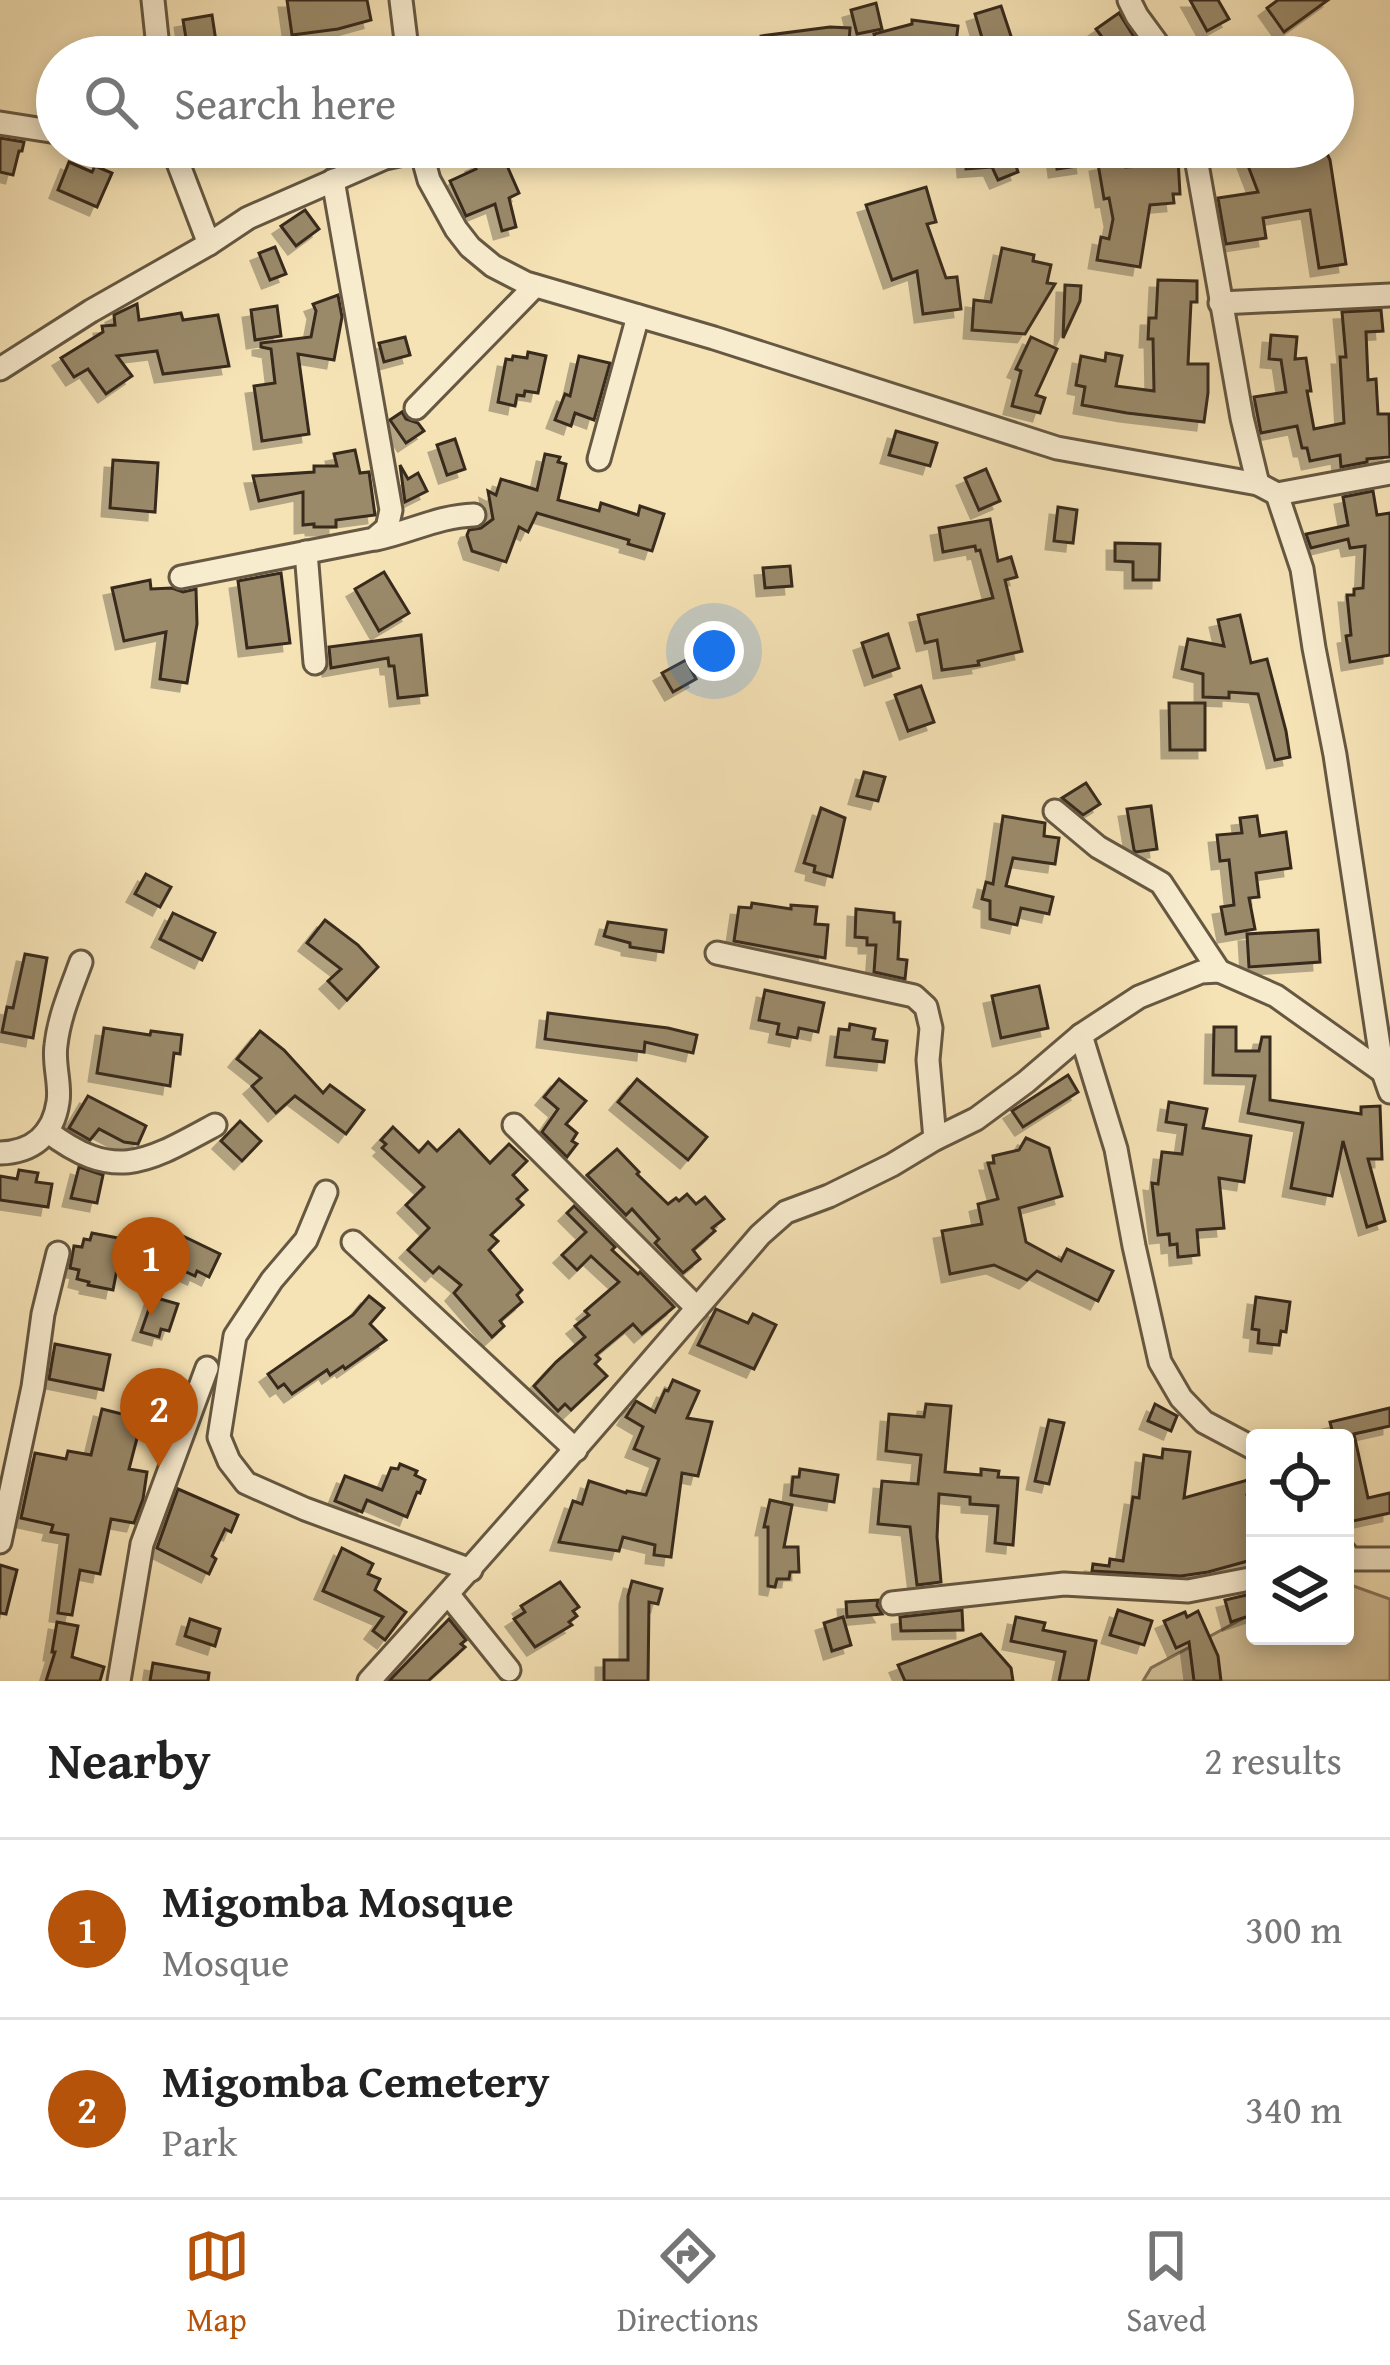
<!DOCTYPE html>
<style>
:root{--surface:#fff;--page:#f2f2f2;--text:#222;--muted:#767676;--line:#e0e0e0;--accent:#b45309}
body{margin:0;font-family:"Gentium Book Plus",serif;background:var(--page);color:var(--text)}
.controls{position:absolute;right:36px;bottom:36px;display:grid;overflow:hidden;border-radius:12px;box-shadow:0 6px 18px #0003}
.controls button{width:108px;height:108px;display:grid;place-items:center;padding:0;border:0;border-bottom:3px solid var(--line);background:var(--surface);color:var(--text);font:60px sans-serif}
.you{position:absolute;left:714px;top:651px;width:42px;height:42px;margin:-30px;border:9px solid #fff;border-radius:50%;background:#1a73e8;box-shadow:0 0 0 18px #1a73e833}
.badge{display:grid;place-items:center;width:78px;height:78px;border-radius:50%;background:var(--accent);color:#fff;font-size:39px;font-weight:700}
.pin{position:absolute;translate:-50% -99px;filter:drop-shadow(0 3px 6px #0008)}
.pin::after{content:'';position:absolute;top:63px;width:42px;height:36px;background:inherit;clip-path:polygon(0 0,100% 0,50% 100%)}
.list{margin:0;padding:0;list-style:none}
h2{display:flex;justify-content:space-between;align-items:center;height:156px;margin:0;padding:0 48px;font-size:51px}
h2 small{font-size:39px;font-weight:400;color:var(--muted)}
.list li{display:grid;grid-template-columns:78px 1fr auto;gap:36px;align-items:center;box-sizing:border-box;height:180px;padding:0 48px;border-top:3px solid var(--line)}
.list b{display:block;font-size:45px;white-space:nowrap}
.list p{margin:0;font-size:39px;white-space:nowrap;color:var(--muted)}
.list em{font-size:39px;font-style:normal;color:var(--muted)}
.icon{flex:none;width:66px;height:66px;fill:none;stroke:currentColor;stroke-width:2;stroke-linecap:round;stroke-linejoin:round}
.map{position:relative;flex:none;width:1390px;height:1681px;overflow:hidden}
.search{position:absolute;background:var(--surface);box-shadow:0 6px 18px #0003;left:36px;right:36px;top:36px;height:132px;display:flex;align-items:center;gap:30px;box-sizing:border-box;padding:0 42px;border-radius:66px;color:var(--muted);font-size:45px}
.sheet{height:516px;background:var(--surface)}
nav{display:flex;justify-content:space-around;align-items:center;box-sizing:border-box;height:168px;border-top:3px solid var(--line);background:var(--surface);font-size:33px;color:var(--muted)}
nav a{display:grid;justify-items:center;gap:6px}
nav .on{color:var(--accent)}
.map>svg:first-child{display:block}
.green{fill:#d5c39b;stroke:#86765b;stroke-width:3}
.building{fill:#9a8a6b;stroke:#372a1b;stroke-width:3;filter:url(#shadow)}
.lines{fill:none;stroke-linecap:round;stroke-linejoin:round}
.minor-casing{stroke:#665842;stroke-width:27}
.minor{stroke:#f8eccf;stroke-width:21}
</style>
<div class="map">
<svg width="1390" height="1681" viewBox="0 0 1390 1681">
<defs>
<filter id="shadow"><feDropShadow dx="-8" dy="8" stdDeviation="0" flood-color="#0004"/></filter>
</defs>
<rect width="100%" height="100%" fill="#f5e2b5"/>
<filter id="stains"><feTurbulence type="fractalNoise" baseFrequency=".00167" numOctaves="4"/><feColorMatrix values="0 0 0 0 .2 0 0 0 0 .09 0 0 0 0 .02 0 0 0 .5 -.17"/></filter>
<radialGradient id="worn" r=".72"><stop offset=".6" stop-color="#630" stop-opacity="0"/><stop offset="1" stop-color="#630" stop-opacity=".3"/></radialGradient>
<polygon class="green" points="1345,1583 1390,1599 1390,1681 1143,1681 1151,1668 1255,1612 1255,1636 1345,1636"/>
<g class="building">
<polygon points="287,0 367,0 371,20 338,29 292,35"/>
<polygon points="1190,0 1218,0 1229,19 1207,31"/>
<polygon points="1278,0 1328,0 1284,32 1267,8"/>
<polygon points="876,3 882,29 857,34 851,10"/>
<polygon points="1001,6 1012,39 985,48 975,14"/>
<polygon points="1119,13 1139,45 1121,57 1015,57 1046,40 1056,57 1102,37 1096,29"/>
<polygon points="212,15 217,48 206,50 207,57 189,57 183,20"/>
<polygon points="912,20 958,26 955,52 946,51 946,57 880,57 874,34 912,24"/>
<polygon points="830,27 850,28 848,57 759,57 758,43 761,42 761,36"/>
<polygon points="0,138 24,142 22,151 19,151 13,175 0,172"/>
<polygon points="964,147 1019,147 1024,159 1015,163 1018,172 998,180 992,167 966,169"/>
<polygon points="1054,147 1081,147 1084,165 1057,169"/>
<polygon points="1251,147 1287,147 1291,158 1324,147 1330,160 1346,264 1319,268 1310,210 1263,218 1266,238 1226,244 1218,198 1258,192 1242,150"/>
<polygon points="501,152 519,193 509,198 516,227 502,231 495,204 466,216 450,181 476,169 474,164"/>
<polygon points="1178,158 1180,194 1173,194 1174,203 1150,205 1140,267 1097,260 1101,237 1109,239 1113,219 1109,198 1104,199 1098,164 1117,160 1118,165 1126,163 1126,167 1159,165 1159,159"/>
<polygon points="69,162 92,172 95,166 112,173 97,207 58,190"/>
<polygon points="926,187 936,222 927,224 946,278 957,277 961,309 923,314 917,271 892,280 866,205"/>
<polygon points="305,210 319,229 296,246 281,226"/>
<polygon points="275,247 286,274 270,280 259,253"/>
<polygon points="1002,248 1034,255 1033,261 1051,265 1047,283 1055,284 1025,334 972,330 974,300 991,302"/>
<polygon points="1158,280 1197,281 1197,302 1191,302 1188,364 1208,364 1208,393 1204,422 1127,413 1082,405 1085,387 1076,385 1081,356 1105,361 1106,353 1122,356 1116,386 1154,391 1153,339 1148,339 1149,318 1156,318"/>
<polygon points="1065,285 1081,286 1080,301 1063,338"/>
<polygon points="338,295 342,317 334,360 298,354 309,434 262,441 254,386 275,383 271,349 261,347 261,343 311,337 316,311 313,304"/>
<polygon points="137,304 139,320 181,313 183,320 218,315 229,366 163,374 157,351 117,356 132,376 106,394 88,369 74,377 61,358 103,332 102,326 115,325 114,315"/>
<polygon points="277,306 281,336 255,340 251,310"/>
<polygon points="1381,310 1383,331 1366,332 1368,380 1376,379 1378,414 1389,414 1390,457 1367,459 1367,462 1341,467 1340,455 1310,461 1307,448 1302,448 1297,426 1261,433 1254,397 1286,392 1281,360 1269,359 1271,335 1297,337 1295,359 1306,358 1311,391 1307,391 1314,429 1344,423 1340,357 1346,357 1342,312"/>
<polygon points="405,337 410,355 384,362 379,343"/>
<polygon points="1031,337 1057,349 1036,395 1045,398 1040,413 1012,406 1021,371 1016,369"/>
<polygon points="528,352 546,356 538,393 525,391 524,396 517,395 515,406 498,402 506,359 512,360 513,356 527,358"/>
<polygon points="579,356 610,363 594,420 575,413 571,426 555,420 565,394 570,396"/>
<polygon points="402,412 406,419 418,423 424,431 406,443 390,420"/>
<polygon points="896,431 937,443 930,466 889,455"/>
<polygon points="455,439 465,469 447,475 437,445"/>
<polygon points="355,450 360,473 369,472 375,515 336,520 336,527 314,527 314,524 303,525 303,492 259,501 253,476 314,472 314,466 337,466 334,454"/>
<polygon points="545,454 560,457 558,462 566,464 558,500 599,511 601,503 638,515 640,506 664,514 652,551 628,544 629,540 537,513 528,532 519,527 506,562 472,551 467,535 469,530 481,528 493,519 488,491 496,495 501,479 537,490"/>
<polygon points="113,460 158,463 155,512 110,508"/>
<polygon points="400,465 408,479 418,473 427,491 405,502"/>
<polygon points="986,469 1000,501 979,510 965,478"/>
<polygon points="1373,491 1377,515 1390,513 1390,655 1350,662 1346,636 1351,635 1347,595 1354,595 1354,589 1363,588 1365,546 1350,548 1348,539 1311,548 1306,534 1348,525 1343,497"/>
<polygon points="1058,507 1077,510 1073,543 1054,541"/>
<polygon points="990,519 998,561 1011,557 1017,577 1005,580 1022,651 978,661 979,665 942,670 937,640 925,643 918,615 993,598 980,550 976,551 975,546 943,552 939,528"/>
<polygon points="1115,543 1160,544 1159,580 1133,580 1133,562 1115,561"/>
<polygon points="790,566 792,586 765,588 763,568"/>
<polygon points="384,572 409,613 379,631 355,589"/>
<polygon points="281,573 290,643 247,648 238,581"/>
<polygon points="150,580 151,589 172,588 183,592 196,589 197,624 187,683 160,679 166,632 124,641 112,588"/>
<polygon points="1240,615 1251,663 1267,659 1286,731 1290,757 1275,760 1258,694 1229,692 1229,698 1203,697 1203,674 1182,669 1188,639 1224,646 1218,620"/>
<polygon points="888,634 899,668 873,677 862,643"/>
<polygon points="421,635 427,695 398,698 394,666 389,666 388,658 331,668 329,647"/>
<polygon points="686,660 696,679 673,692 662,673"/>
<polygon points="921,686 934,722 908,731 895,695"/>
<polygon points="1169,703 1205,703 1205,750 1170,750"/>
<polygon points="864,772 885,777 878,801 857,796"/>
<polygon points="1086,783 1100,804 1083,815 1062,798"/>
<polygon points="1151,806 1157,849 1136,852 1134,850 1127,809"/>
<polygon points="821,808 845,818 832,877 814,872 815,866 804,863"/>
<polygon points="1003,816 1045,823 1044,836 1059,838 1055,864 1013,858 1006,886 1053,897 1049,914 1021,908 1017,925 990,919 990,901 982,899 986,882 993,884"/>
<polygon points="1257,816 1260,836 1286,832 1291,868 1256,873 1259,897 1249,898 1255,929 1226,934 1221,907 1234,905 1229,860 1220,861 1217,835 1242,833 1240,818"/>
<polygon points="146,874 171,887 160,907 135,894"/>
<polygon points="752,903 791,909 791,905 817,907 815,924 828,925 825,958 734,941 739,907 751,908"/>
<polygon points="856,909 894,913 894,922 900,922 898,959 907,960 905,979 874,972 876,945 867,945 867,938 855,937"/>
<polygon points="173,913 215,933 202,960 160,939"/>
<polygon points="325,920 358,945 378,967 347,1000 328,981 341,969 307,943"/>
<polygon points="608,922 666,930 663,952 630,947 630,943 604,936"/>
<polygon points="1318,930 1320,962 1249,967 1247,934"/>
<polygon points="25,954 47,958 33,1038 2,1032 7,1007 13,1008"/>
<polygon points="1039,986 1048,1028 1001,1038 992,996"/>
<polygon points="765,990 824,1003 818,1032 799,1028 797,1038 777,1034 779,1024 759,1020"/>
<polygon points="548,1013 668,1028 697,1035 693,1053 645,1042 644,1052 545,1039"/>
<polygon points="850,1024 875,1029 873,1039 887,1041 884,1062 835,1057 839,1029 849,1030"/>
<polygon points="1214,1027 1236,1027 1236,1051 1259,1051 1262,1037 1270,1037 1270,1100 1361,1114 1361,1107 1380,1106 1382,1159 1368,1159 1385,1221 1367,1227 1343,1141 1332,1196 1291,1188 1303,1123 1248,1113 1255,1076 1213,1075"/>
<polygon points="104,1028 150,1035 151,1031 182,1035 180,1054 174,1053 170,1086 97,1073"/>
<polygon points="260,1031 284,1050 323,1093 330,1085 364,1110 346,1134 295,1096 276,1113 252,1086 261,1078 237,1059"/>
<polygon points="1068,1075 1078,1092 1023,1127 1012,1111"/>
<polygon points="559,1079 586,1101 566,1124 577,1133 572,1141 577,1144 567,1157 542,1132 558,1109 544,1097"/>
<polygon points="637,1079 707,1137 688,1160 618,1102"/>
<polygon points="88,1096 146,1126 138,1144 124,1142 99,1129 90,1140 69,1128"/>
<polygon points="1169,1102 1207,1109 1203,1128 1251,1136 1244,1182 1219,1178 1224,1228 1197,1230 1199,1255 1178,1257 1177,1244 1170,1245 1169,1234 1158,1235 1152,1183 1158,1184 1162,1152 1182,1154 1186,1125 1166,1122"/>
<polygon points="240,1121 261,1141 242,1161 221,1141"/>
<polygon points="393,1127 419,1152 428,1142 437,1151 459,1130 490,1163 509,1144 527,1161 513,1175 527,1190 517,1199 523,1205 491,1235 498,1241 489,1250 522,1290 517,1295 522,1302 500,1321 504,1326 492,1337 454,1293 461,1285 439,1267 433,1273 408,1250 429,1228 406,1205 424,1187 382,1148 386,1144 381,1140"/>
<polygon points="1026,1138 1049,1148 1062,1196 1019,1208 1026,1242 1061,1261 1067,1249 1113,1271 1098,1301 1037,1271 1027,1280 994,1265 950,1274 942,1231 982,1224 978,1204 998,1199 988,1163 994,1163 993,1156 1019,1150"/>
<polygon points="617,1149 639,1172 637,1174 668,1204 676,1198 679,1201 687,1194 696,1204 705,1197 724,1219 712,1228 715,1231 693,1250 700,1259 683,1273 655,1243 659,1239 632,1209 626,1215 587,1175"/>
<polygon points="79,1167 103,1175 97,1203 71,1198"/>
<polygon points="19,1170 38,1173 36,1182 52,1184 48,1207 0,1200 0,1176 17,1179"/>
<polygon points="574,1206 615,1247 612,1250 638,1274 640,1272 674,1307 642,1334 633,1324 596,1355 600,1359 595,1364 607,1376 571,1410 565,1404 558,1411 534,1386 556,1362 585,1337 575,1326 589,1315 585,1311 619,1282 591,1256 577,1270 562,1255 586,1232 567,1213"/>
<polygon points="160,1225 220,1254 209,1277 197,1271 195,1276 156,1258 158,1254 148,1250"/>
<polygon points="92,1233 123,1239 113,1290 88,1285 89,1282 77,1279 79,1270 70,1268 74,1246 82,1247 84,1239 90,1240"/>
<polygon points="369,1296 384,1308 370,1324 386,1340 345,1369 343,1366 330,1375 327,1370 292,1394 284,1384 278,1388 268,1374 353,1315"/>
<polygon points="153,1297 178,1304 169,1331 161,1329 159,1337 141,1332"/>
<polygon points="1256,1297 1290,1302 1286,1332 1281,1331 1279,1345 1258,1343 1259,1330 1252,1329"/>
<polygon points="716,1309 748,1323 753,1314 776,1325 754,1369 698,1345"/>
<polygon points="55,1344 110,1355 103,1390 49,1379"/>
<polygon points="673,1380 699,1391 687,1418 712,1422 698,1476 682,1473 671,1557 654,1555 655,1545 623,1537 619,1551 559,1542 573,1501 582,1504 589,1481 626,1493 627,1491 646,1495 659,1459 634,1449 643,1427 626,1417 636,1401 655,1412 665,1390 668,1391"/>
<polygon points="926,1404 951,1406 945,1472 981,1475 981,1469 999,1471 998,1477 1018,1478 1013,1545 995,1543 998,1506 970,1504 970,1497 939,1494 937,1537 941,1582 917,1585 910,1527 878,1524 882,1481 918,1484 921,1455 886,1451 889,1414 924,1417"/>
<polygon points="1155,1404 1177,1416 1171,1431 1148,1421"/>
<polygon points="1390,1408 1390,1426 1354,1434 1368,1498 1390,1493 1390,1513 1353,1521 1345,1486 1345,1438 1334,1438 1330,1422"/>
<polygon points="102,1409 142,1419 129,1469 147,1472 143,1499 134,1523 111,1519 100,1574 80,1570 72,1615 58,1613 68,1535 51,1532 53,1525 21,1518 35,1453 66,1459 68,1451 91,1455"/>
<polygon points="1049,1420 1064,1423 1049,1484 1035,1481"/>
<polygon points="1163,1449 1190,1452 1184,1498 1255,1478 1255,1493 1247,1495 1255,1523 1255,1559 1208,1572 1181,1576 1092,1571 1093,1564 1109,1566 1110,1559 1123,1561 1133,1497 1139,1498 1144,1455 1162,1458"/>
<polygon points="400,1464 417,1471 415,1475 425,1480 420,1493 417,1492 407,1517 367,1500 362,1512 335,1501 345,1476 382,1490 391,1468 398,1469"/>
<polygon points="800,1469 838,1475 834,1502 791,1495 793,1477 799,1477"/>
<polygon points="178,1489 238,1515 231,1532 225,1529 212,1556 216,1559 209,1574 157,1548"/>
<polygon points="770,1500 792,1505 784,1547 798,1547 799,1572 790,1572 789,1579 777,1579 775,1587 768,1586 768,1527 764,1527"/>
<polygon points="342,1548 373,1564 368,1574 380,1579 375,1590 406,1612 385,1640 373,1631 383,1617 323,1591"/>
<polygon points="0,1565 17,1570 6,1614 0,1613"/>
<polygon points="632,1581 662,1589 658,1604 649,1602 648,1681 604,1681 604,1660 628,1660 628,1596"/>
<polygon points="560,1582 579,1607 573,1611 577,1616 569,1622 572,1625 535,1647 514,1619 525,1612 521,1606"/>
<polygon points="1255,1593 1255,1614 1231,1622 1225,1600"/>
<polygon points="878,1600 877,1606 882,1614 847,1617 846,1602"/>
<polygon points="962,1610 963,1630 901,1631 900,1617"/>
<polygon points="1118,1610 1152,1621 1144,1645 1110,1635"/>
<polygon points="1198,1611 1218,1656 1221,1681 1194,1681 1189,1642 1176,1648 1164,1621 1185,1612 1187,1617"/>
<polygon points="843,1617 851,1645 832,1651 824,1623"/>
<polygon points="1016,1617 1045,1623 1043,1630 1096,1641 1088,1681 1059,1681 1065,1652 1011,1641"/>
<polygon points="190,1619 220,1629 215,1646 185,1636"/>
<polygon points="449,1619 466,1640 461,1644 465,1647 428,1681 389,1681"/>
<polygon points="57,1622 78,1626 72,1657 104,1667 100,1681 46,1681 55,1652 52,1652"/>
<polygon points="981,1634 1011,1668 1013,1681 905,1681 898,1665"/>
<polygon points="153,1663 209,1673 208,1681 150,1681"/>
</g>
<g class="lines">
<defs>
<g id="minor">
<polyline points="153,0 159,57"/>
<polyline points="401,0 408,57"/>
<polyline points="1129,0 1137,16 1167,57"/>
<polyline points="367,57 408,51"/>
<polyline points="0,123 57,132"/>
<polyline points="172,147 209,244"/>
<polyline points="420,147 429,180 456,229 470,247 493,266 526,283 714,338 1057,448 1258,484 1277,494 1390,473"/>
<polyline points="1194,147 1242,418 1258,484"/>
<polyline points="1220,303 1390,295"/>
<polyline points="0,369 91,311 209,244 248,218 385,158 421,150"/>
<polyline points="416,408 535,286"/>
<polyline points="599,459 638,316"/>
<polyline points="1277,494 1302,569 1314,648 1335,755 1383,1072 1390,1092"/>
<path d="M376 539C410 532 439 516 474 515"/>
<polyline points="306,552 315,663"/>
<polyline points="181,577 374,539 387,528 391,510 333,180"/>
<polyline points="1055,811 1098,847 1161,883 1219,971"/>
<polyline points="717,953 914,996 926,1007 931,1028 928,1060 935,1139"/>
<polyline points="1081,1035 1116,1149 1134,1246 1160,1362 1181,1398 1204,1422 1255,1449"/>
<polyline points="514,1125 697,1308"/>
<path d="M47 1131C115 1183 147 1162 215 1125"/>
<path d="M0 1153C32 1152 53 1136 58 1102 61 1084 53 1064 56 1045 59 1017 71 989 81 962"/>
<polyline points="326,1192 306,1240 272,1280 235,1336 219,1437 229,1461 246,1483 305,1509 471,1570"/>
<polyline points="353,1242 576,1450"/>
<polyline points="0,1542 33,1387 43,1314 58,1253"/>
<polyline points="1345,1552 1350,1559 1390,1559"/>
<polyline points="448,1594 509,1670"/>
<polyline points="892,1603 1064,1584 1188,1591 1255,1578"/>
<polyline points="119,1681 142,1544 207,1368"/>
<path d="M369 1681C502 1535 631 1385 760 1235L786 1212 829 1196 892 1165 935 1139 976 1119 1026 1082 1081 1035 1139 997 1201 972 1219 971 1276 996 1383 1072"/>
</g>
</defs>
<use href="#minor" class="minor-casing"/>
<use href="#minor" class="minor"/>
</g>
<rect width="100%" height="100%" filter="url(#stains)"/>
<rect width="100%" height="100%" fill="url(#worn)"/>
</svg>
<div class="controls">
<button><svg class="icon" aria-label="locate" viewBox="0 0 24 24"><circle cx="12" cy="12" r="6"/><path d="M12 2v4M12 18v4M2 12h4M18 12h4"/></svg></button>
<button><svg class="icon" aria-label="layers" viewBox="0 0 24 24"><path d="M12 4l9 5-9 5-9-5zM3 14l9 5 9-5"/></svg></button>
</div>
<div class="you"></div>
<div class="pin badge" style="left:151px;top:1316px">1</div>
<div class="pin badge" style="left:159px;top:1467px">2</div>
<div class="search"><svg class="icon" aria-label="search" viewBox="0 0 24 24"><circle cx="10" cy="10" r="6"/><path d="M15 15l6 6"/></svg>Search here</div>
</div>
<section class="sheet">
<h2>Nearby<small>2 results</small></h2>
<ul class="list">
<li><span class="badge">1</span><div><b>Migomba Mosque</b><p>Mosque</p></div><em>300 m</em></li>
<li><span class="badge">2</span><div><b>Migomba Cemetery</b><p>Park</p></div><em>340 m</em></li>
</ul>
</section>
<nav>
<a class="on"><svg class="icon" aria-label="map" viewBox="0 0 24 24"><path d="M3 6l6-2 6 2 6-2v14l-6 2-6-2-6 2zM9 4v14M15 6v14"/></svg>Map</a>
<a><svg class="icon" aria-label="directions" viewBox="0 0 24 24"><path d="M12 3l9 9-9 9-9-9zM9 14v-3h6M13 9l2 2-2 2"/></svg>Directions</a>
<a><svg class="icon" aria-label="saved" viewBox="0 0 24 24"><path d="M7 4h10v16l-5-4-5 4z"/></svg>Saved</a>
</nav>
